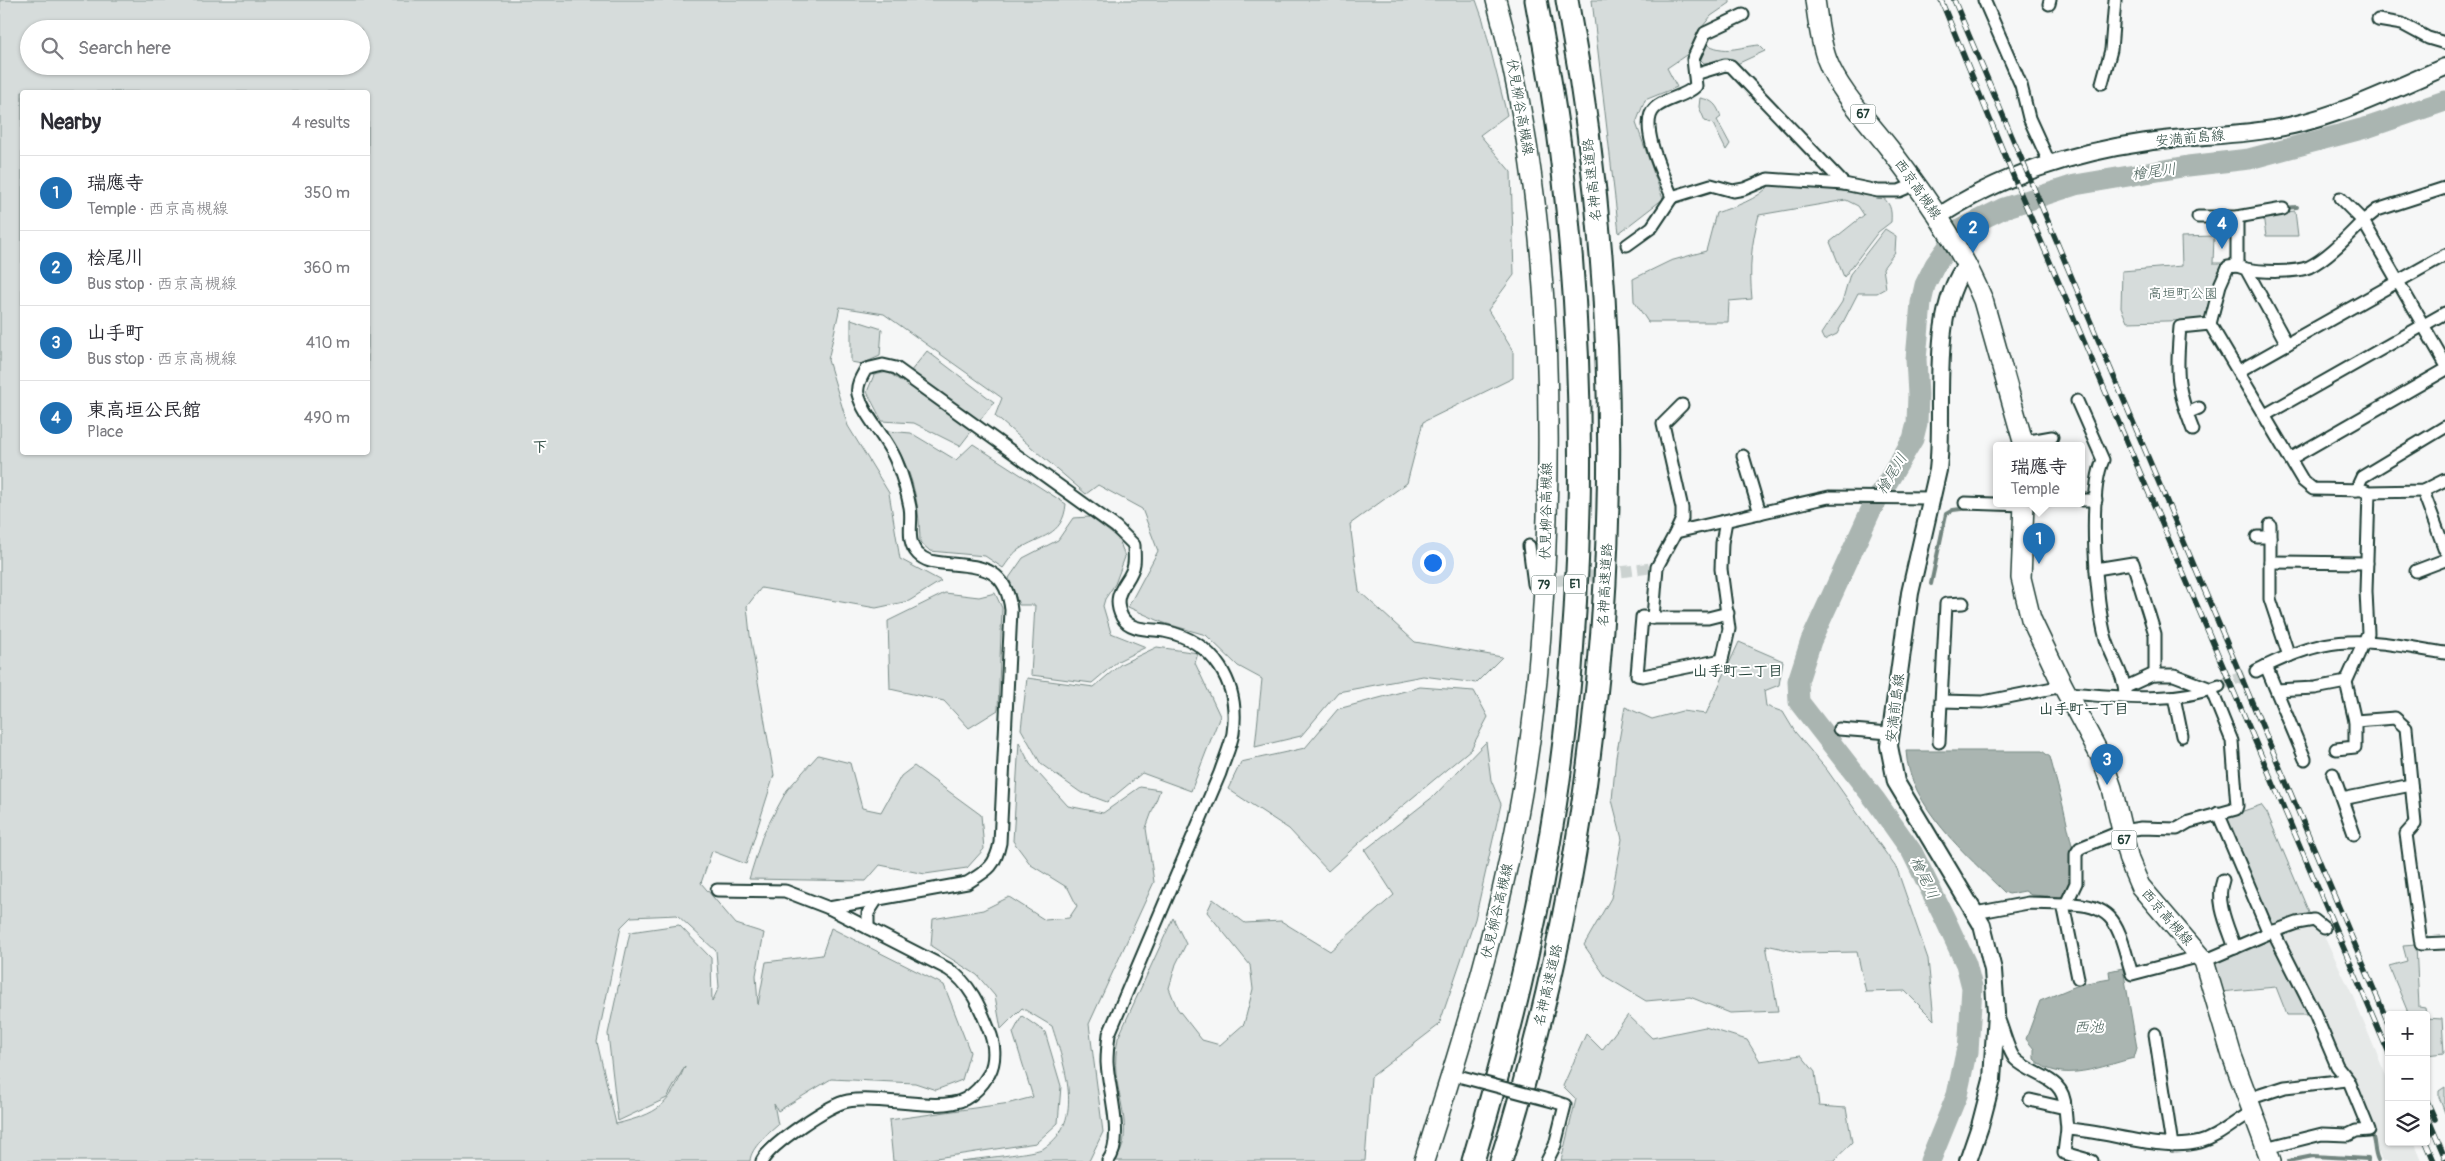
<!DOCTYPE html>
<meta charset="utf-8">
<style>
:root{--surface:#fff;--page:#f7f7f7;--text:#2b2b33;--muted:#7c7c81;--line:#e1e1e2;--accent:#1f6fb2}
body{margin:0;font-family:Pangolin,"Klee One",sans-serif;background:var(--page);color:var(--text)}
.controls{position:absolute;right:15px;bottom:15px;display:grid;overflow:hidden;border-radius:5px;box-shadow:0 1px 4px #0004}
.controls button{width:45px;height:45px;display:grid;place-items:center;padding:0;border:0;border-bottom:1px solid var(--line);background:var(--surface);color:var(--text);font:25px sans-serif}
.you{position:absolute;left:1432px;top:562px;width:18px;height:18px;margin:-12px;border:4px solid #fff;border-radius:50%;background:#1a73e8;box-shadow:0 0 0 8px #1a73e833}
.badge{display:grid;place-items:center;width:32px;height:32px;border-radius:50%;background:var(--accent);color:#fff;font-size:16px;font-weight:700}
.pin{position:absolute;translate:-50% -41px;filter:drop-shadow(0 1px 2px #0008)}
.pin::after{content:'';position:absolute;top:26px;width:18px;height:15px;background:inherit;clip-path:polygon(0 0,100% 0,50% 100%)}
.popup{position:absolute;left:1993px;top:442px;width:92px;height:65px;box-sizing:border-box;display:grid;place-content:center;border-radius:5px;background:var(--surface);filter:drop-shadow(0 1px 4px #0005);font-size:16px;white-space:nowrap;color:var(--muted)}
.popup b{font-size:19px;color:var(--text)}
.popup::after{content:'';position:absolute;left:50%;top:100%;margin-left:-10px;border:10px solid transparent;border-top-color:var(--surface)}
.list{margin:0;padding:0;list-style:none}
h2{display:flex;justify-content:space-between;align-items:center;height:65px;margin:0;padding:0 20px;font-size:21px}
h2 small{font-size:16px;font-weight:400;color:var(--muted)}
.list li{display:grid;grid-template-columns:32px 1fr auto;gap:15px;align-items:center;box-sizing:border-box;height:75px;padding:0 20px;border-top:1px solid var(--line)}
.list b{display:block;font-size:19px;white-space:nowrap}
.list p{margin:0;font-size:16px;white-space:nowrap;color:var(--muted)}
.list em{font-size:16px;font-style:normal;color:var(--muted)}
.icon{flex:none;width:28px;height:28px;fill:none;stroke:currentColor;stroke-width:2;stroke-linecap:round;stroke-linejoin:round}
.map{position:relative;flex:none;width:2445px;height:1161px;overflow:hidden}
.search{position:absolute;background:var(--surface);box-shadow:0 1px 4px #0004;left:20px;top:20px;width:350px;height:55px;display:flex;align-items:center;gap:12px;box-sizing:border-box;padding:0 18px;border-radius:28px;color:var(--muted);font-size:19px}
.panel{position:absolute;background:var(--surface);box-shadow:0 1px 4px #0004;left:20px;top:90px;width:350px;height:365px;border-radius:5px}
.map>svg:first-child{display:block}
.built{fill:#e6e9e8}
.green{fill:#d6dcdb;stroke:#7a8c88;fill-rule:evenodd}
.water{fill:#aab5b1;stroke:#72857f}
.lines{fill:none;stroke-linecap:round;stroke-linejoin:round}
.stream{stroke:#72857f;stroke-width:4}
.river{stroke:#aab5b1;stroke-width:21}
.street-tunnel{stroke:#cbd2d0;stroke-width:11;stroke-dasharray:11 5.5;stroke-linecap:butt}
.street-casing{stroke:#1f3d34;stroke-width:15}
.secondary-casing{stroke:#1f3d34;stroke-width:20}
.primary-casing{stroke:#1f3d34;stroke-width:22}
.highway-casing{stroke:#1f3d34;stroke-width:25}
.street{stroke:#fff;stroke-width:11}
.secondary{stroke:#fff;stroke-width:16}
.primary{stroke:#fff;stroke-width:19}
.highway{stroke:#fff;stroke-width:21}
.rail-casing{stroke:#1f3d34;stroke-width:5.5}
.rail{stroke:#fff;stroke-width:4;stroke-dasharray:11;stroke-linecap:butt}
.street-bridge-casing{stroke:#1f3d34;stroke-width:15;stroke-linecap:butt}
.street-bridge{stroke:#fff;stroke-width:11}
.labels{text-anchor:middle;dominant-baseline:central;stroke-width:4;stroke-linejoin:round;paint-order:stroke}
.shield{fill:#fff;stroke:#627771;stroke-width:1}
.shield-label{font-size:12px;font-weight:bold;fill:#1f3d34}
.street-label{font-size:14px;fill:#1f3d34;stroke:#fff}
.park-label{font-size:14px;fill:#445d55;stroke:#fff}
.water-label{font-size:15px;font-style:italic;fill:#49615a;stroke:#fff}
.neighbourhood-label{font-size:15px;font-weight:bold;fill:#1f3d34;stroke:#fff}
</style>
<div class="map">
<svg width="2445" height="1161" viewBox="0 0 2445 1161">
<rect width="100%" height="100%" fill="#f6f7f7"/>
<filter id="ink" filterUnits="userSpaceOnUse"><feTurbulence type="fractalNoise" baseFrequency=".02" numOctaves="2"/><feDisplacementMap in="SourceGraphic" scale="10" xChannelSelector="R" yChannelSelector="G"/><feConvolveMatrix kernelMatrix="1 2 1 2 8 2 1 2 1" color-interpolation-filters="sRGB"/></filter>
<g filter="url(#ink)">
<polygon class="built" points="2305,923 2321,929 2351,992 2389,1083 2389,1142 2414,1142 2422,1161 2382,1161 2377,1149 2376,1137 2345,1066 2340,1063 2277,933"/>
<g class="green">
<path d="M0 0H1476L1483 20 1507 115 1480 135 1511 172 1514 275 1488 310 1513 351V378L1423 422 1407 483 1350 524 1359 591 1415 642 1502 657 1476 683 1423 676 1338 692 1301 736 1255 747 1262 679 1238 666 1206 635 1164 623 1128 607 1158 551 1142 509 1098 485 1086 494 995 416 1002 398 884 314 840 307 828 360 848 426 889 493 900 559 941 581 909 601 876 608 761 588 747 606 750 635 774 775 746 864 712 851 701 883 736 924 764 933 756 975 758 1005 766 962 822 955 831 928 944 985 970 1052 962 1080 936 1090 915 1083 831 1079 778 1111 774 1104 778 1125C768 1134 751 1147 750 1161H0ZM29 29H361V66H29ZM22 92H368V452H22ZM677 915 716 951 719 987 712 1002 711 958 679 925 630 932 608 1034 618 1121 667 1098 685 1066C668 1107 659 1113 616 1124L597 1042 621 927 631 917Z"/>
<polygon points="1592,0 1730,0 1730,3 1711,16 1698,32 1689,53 1667,68 1677,87 1645,100 1636,123 1663,199 1619,233"/>
<path d="M1705 43C1725 55 1738 47 1759 45L1765 51 1737 64 1726 60 1704 63 1700 59V49Z"/>
<path d="M1700 98C1713 100 1717 105 1721 117L1717 120 1730 144 1726 150 1713 124 1705 121 1699 107Z"/>
<path d="M1771 184 1834 188 1864 194 1880 195C1890 203 1892 208 1891 222L1878 232 1844 277 1830 242 1864 215 1858 206 1846 200 1759 215C1751 244 1749 269 1752 299L1729 301 1728 322H1648L1634 301 1633 279 1670 261 1706 251 1716 213C1736 206 1757 200 1771 184Z"/>
<polygon points="2295,211 2298,236 2266,236 2263,215"/>
<polygon points="1885,229 1896,236 1895,252 1883,268 1886,288 1877,293 1858,293 1837,334 1824,340 1821,334 1842,302 1850,274"/>
<polygon points="2214,236 2213,263 2222,263 2207,317 2203,320 2127,322 2121,308 2122,271 2182,266 2181,237"/>
<polygon points="851,319 882,329 880,356 862,364 851,362"/>
<polygon points="927,351 994,402 960,446 914,423 882,421 867,392 874,375 888,372 902,382"/>
<path d="M887 431 911 433 956 460 973 444 1066 504C1063 537 1040 535 1018 550 1012 554 1007 563 1003 568L985 556 930 551 920 542C919 497 912 469 887 431Z"/>
<polygon points="1090,517 1119,539 1125,557 1115,584 1105,599 1103,606 1111,633 1146,647 1118,661 1092,683 1031,675 1035,605 1019,605 1009,578 1023,558 1058,540 1073,518"/>
<polygon points="945,593 979,597 995,593 1002,608 998,710 969,728 944,701 890,689 888,621"/>
<polygon points="1739,642 1783,661 1779,685 1764,691 1766,706 1783,712 1795,732 1827,770 1897,869 1928,959 1934,1020 1905,991 1866,992 1857,952 1802,953 1766,945 1778,1011 1730,1013 1690,997 1646,1001 1606,977 1584,945 1611,898 1622,839 1612,800 1616,757 1625,707 1652,719 1682,711 1706,714"/>
<polygon points="1157,647 1198,653 1195,663 1220,716 1191,791 1142,773 1107,802 1080,792 1041,764 1021,729 1027,678 1094,687 1121,664"/>
<polygon points="1420,687 1474,691 1488,717 1471,749 1369,834 1328,871 1289,829 1228,789 1241,762 1305,748 1338,709"/>
<path d="M1019 742 1030 764 1068 806 1103 813 1140 787 1160 790 1146 828 1154 882 1089 1024 1103 1132 1089 1161H961C974 1159 1037 1153 1044 1148 1086 1121 1064 1065 1052 1026L1022 1008 1001 1029 995 996 977 975 931 946 933 919 983 910 1009 897 1045 920 1069 918 1077 906 1068 888 1031 865 1013 841Z"/>
<path d="M1486 742 1491 780 1501 804 1475 919 1439 1025 1371 1077 1365 1161H1115C1134 1136 1119 1102 1116 1074 1115 1061 1116 1050 1118 1038L1173 918 1186 944 1176 964 1169 988 1177 1008 1202 1040 1220 1045 1244 1024 1253 989 1250 965 1207 912 1213 899 1245 923 1281 921 1330 951 1394 895 1365 850 1434 796Z"/>
<polygon points="818,755 850,763 862,808 881,812 901,776 914,766 981,815 984,849 967,868 925,874 880,865 866,881 749,879 763,834 787,790"/>
<polygon points="2261,805 2267,813 2310,915 2300,917 2271,928 2226,817"/>
<polygon points="2270,936 2309,1015 2287,1015 2276,987 2220,992 2211,961"/>
<polygon points="2416,945 2419,1007 2425,1008 2426,1015 2409,1015 2389,966 2407,961 2403,946"/>
<polygon points="1628,1015 1652,1038 1705,1027 1747,1040 1760,1061 1801,1055 1815,1072 1819,1106 1846,1108 1852,1142 1834,1161 1561,1161 1576,1099 1563,1086 1586,1034 1602,1050"/>
<polygon points="1022,1016 1045,1032 1061,1086 1058,1123 1036,1143 916,1161 893,1161 889,1120 1010,1103 1033,1097 1013,1033"/>
<polygon points="2426,1018 2442,1019 2444,1053 2426,1055"/>
<polygon points="2445,1087 2445,1113 2439,1097 2439,1091"/>
</g>
<g class="water">
<path d="M1906 751H2042L2050 757 2063 806 2074 854 2073 877 2064 897 2031 895 2025 891 2009 894 2004 892C1967 855 1909 806 1906 751Z"/>
<path d="M2123 968 2137 1048 2134 1058C2104 1065 2060 1086 2034 1059V1049L2026 1039 2040 1001 2081 984 2110 979 2109 971Z"/>
</g>
<g class="lines">
<g class="stream">
<polyline points="2283,208 2297,207"/>
<polyline points="1931,584 1946,514 1953,510 1969,508"/>
<path d="M2371 1132C2376 1141 2373 1151 2378 1161"/>
<polyline points="2288,1161 2313,1156 2368,1159 2368,1161"/>
</g>
<polyline class="river" points="1930,1161 1957,1095 1966,1053 1968,1052 1972,987 1966,964 1946,921 1912,852 1876,801 1799,702 1798,681 1811,641 1871,510 1913,439 1917,423 1918,395 1916,359 1921,303 1925,285 1935,265 1961,229 2004,208 2075,185 2188,166 2249,159 2369,127 2445,101"/>
<g class="street-tunnel">
<polyline points="1540,583 1657,567"/>
<polyline points="2219,686 2256,671"/>
</g>
<defs>
<g id="street">
<polyline points="1984,0 2021,85 2029,118 2050,164"/>
<polyline points="2049,4 2050,0"/>
<path d="M1743 15 1705 33 1693 59 1696 86C1685 97 1666 98 1655 108 1637 124 1665 179 1672 197L1711 185 1733 191 1744 189 1768 179 1844 184 1878 191H1899L1916 184"/>
<polyline points="2378,20 2402,24 2428,38 2445,43"/>
<polyline points="1695,74 1725,65 1731,66 1844,184"/>
<polyline points="2102,83 2111,50 2115,0"/>
<polyline points="2340,198 2363,221 2377,210 2445,188"/>
<polyline points="2198,217 2237,217 2237,266 2246,269 2287,344"/>
<polyline points="2237,217 2283,209"/>
<polyline points="1627,245 1652,227 1672,197"/>
<polyline points="2237,266 2228,267 2220,285 2210,324 2303,481 2313,489 2364,490 2369,492 2423,491 2445,480"/>
<path d="M2246 269C2261 272 2295 273 2309 267 2329 257 2347 237 2363 221L2445 363"/>
<polyline points="2239,371 2445,255"/>
<path d="M2077 401 2103 460C2088 493 2095 602 2106 639 2111 657 2126 677 2125 696"/>
<polyline points="1682,405 1663,424 1682,508 1682,519 1676,532 1657,567 1653,618 1642,617 1637,675 1643,676 1722,660 1729,629 1721,569 1722,543 1726,521"/>
<polyline points="2187,413 2199,408"/>
<polyline points="2265,415 2445,313"/>
<path d="M2193 430C2176 387 2176 372 2180 327L2210 324"/>
<polyline points="2023,442 2052,437"/>
<polyline points="1743,456 1760,513"/>
<polyline points="2290,459 2445,370"/>
<polyline points="2356,490 2362,477 2445,427"/>
<polyline points="2423,491 2445,550"/>
<polyline points="2082,500 2096,500"/>
<polyline points="1965,503 2024,505"/>
<polyline points="2270,525 2270,599 2289,656"/>
<polyline points="1676,532 1829,497 1931,498"/>
<polyline points="2257,537 2270,537"/>
<polyline points="1529,546 1534,584"/>
<polyline points="2270,562 2367,563"/>
<polyline points="2096,569 2133,563 2155,634 2155,675"/>
<polyline points="2416,571 2445,560"/>
<polyline points="1653,618 1708,618 1728,613"/>
<polyline points="2266,666 2305,759"/>
<path d="M2256 671C2283 657 2316 643 2347 642 2380 640 2412 648 2445 653"/>
<polyline points="2277,690 2315,688 2346,682"/>
<path d="M2067 693C2117 696 2171 705 2219 686"/>
<polyline points="2174,697 2182,736"/>
<polyline points="1941,701 1983,702 2063,686"/>
<polyline points="2355,721 2395,718 2406,728 2415,824 2406,834 2421,944 2445,943"/>
<polyline points="1839,729 1890,733"/>
<polyline points="1939,742 1946,604 1963,603"/>
<polyline points="2336,749 2355,747 2355,721 2346,682 2368,633 2366,591 2369,492"/>
<polyline points="2333,774 2354,834"/>
<polyline points="2342,799 2411,785"/>
<polyline points="2218,813 2269,933"/>
<path d="M2223 880C2215 902 2228 927 2235 948"/>
<path d="M717 890 785 891 829 908 948 969C970 983 980 1007 989 1030 995 1044 996 1061 989 1074 983 1084 976 1093 965 1099 938 1113 881 1095 848 1101 830 1104 771 1144 762 1161"/>
<path d="M2063 904C2119 902 2118 930 2132 974L2201 956"/>
<polyline points="2066,904 2076,883 2076,854 2080,848 2122,831 2141,828 2177,829 2189,822 2236,809 2237,806 2232,741 2211,689 2174,675 2152,675 2126,687"/>
<path d="M829 908 967 883C988 870 995 867 1000 843L1011 610C1006 565 979 567 942 563 933 562 925 561 918 554 905 541 913 522 910 507 907 492 903 477 897 463 889 440 864 417 858 394 856 385 862 376 866 369L883 365 896 368 1116 527 1134 545C1134 551 1135 558 1134 564 1132 582 1109 591 1122 617 1130 631 1150 629 1164 631 1214 641 1240 683 1233 733 1231 746 1224 760 1220 773L1109 1034C1108 1043 1107 1053 1107 1062 1108 1089 1125 1139 1108 1161"/>
<polyline points="1975,913 2028,903 2063,904 2078,978"/>
<polyline points="868,928 868,913 877,899"/>
<polyline points="2204,961 2269,933 2297,923 2314,920 2324,928"/>
<path d="M1997 1015C2002 1025 2008 1052 2015 1059 2033 1077 2065 1076 2065 1108"/>
<polyline points="2155,1034 2172,1145"/>
<polyline points="2248,1099 2285,1087 2347,1080"/>
<polyline points="2030,1100 2065,1108 2067,1129 2064,1153 2092,1161"/>
<path d="M2067 1129C2108 1131 2162 1152 2200 1142 2220 1137 2235 1120 2253 1112"/>
<polyline points="2266,1148 2322,1134 2348,1135 2356,1131 2369,1130 2349,1081 2337,1066 2314,1012 2273,931"/>
<polyline points="1547,1161 1555,1145 1565,1105 1556,1102"/>
</g>
<g id="secondary">
<path d="M1938 217C1998 176 2075 152 2147 142 2195 135 2245 136 2293 125 2344 114 2397 87 2445 67"/>
<path d="M1967 264C1928 312 1945 410 1938 470L1910 593 1889 746 1896 782 1982 925 1993 970 1996 1013 1992 1080 1980 1126 1968 1161"/>
</g>
<g id="primary">
<path d="M1815 0C1818 20 1820 41 1827 60 1838 90 1869 122 1889 148 1925 195 1960 245 1983 300L2024 445"/>
<polyline points="2024,503 2021,578 2031,619 2063,686 2102,759 2112,788 2129,860 2140,886 2204,961 2232,1056 2271,1161"/>
<path d="M1424 1161C1459 1052 1493 943 1515 830 1536 727 1544 622 1547 517 1552 344 1542 167 1496 0"/>
</g>
<g id="highway">
<path d="M1473 1161C1516 1018 1550 872 1566 723 1585 537 1584 348 1562 163 1556 109 1546 54 1536 0"/>
<path d="M1501 1161C1618 788 1639 384 1567 0"/>
</g>
</defs>
<use href="#street" class="street-casing"/>
<use href="#secondary" class="secondary-casing"/>
<use href="#primary" class="primary-casing"/>
<use href="#highway" class="highway-casing"/>
<use href="#street" class="street"/>
<use href="#secondary" class="secondary"/>
<use href="#primary" class="primary"/>
<use href="#highway" class="highway"/>
<defs>
<g id="rail">
<polyline points="1941,0 2014,178 2389,1054"/>
<polyline points="1954,0 2389,1025"/>
<polyline points="2426,1099 2435,1119"/>
<polyline points="2426,1113 2445,1158"/>
<polyline points="2426,1142 2434,1161"/>
</g>
</defs>
<use href="#rail" class="rail-casing"/>
<use href="#rail" class="rail"/>
<defs>
<polyline id="street-bridge" points="1462,1077 1556,1102"/>
</defs>
<use href="#street-bridge" class="street-bridge-casing"/>
<use href="#street-bridge" class="street-bridge"/>
</g>
</g>
<g class="labels">
<g class="shield">
<rect x="1850.5" y="104.5" width="25" height="19" rx="4"/>
<rect x="1564" y="574.5" width="22" height="19" rx="4"/>
<rect x="1531.5" y="575.5" width="25" height="19" rx="4"/>
<rect x="2111.5" y="830.5" width="25" height="19" rx="4"/>
</g>
<g class="shield-label">
<text x="1863" y="114">67</text>
<text x="1575" y="584">E1</text>
<text x="1544" y="585">79</text>
<text x="2124" y="840">67</text>
</g>
<g class="street-label">
<text transform="translate(1520 107) rotate(80)">伏見柳谷高槻線</text>
<text transform="translate(2190 138) rotate(-5)">安満前島線</text>
<text transform="translate(1592 180) rotate(-96)">名神高速道路</text>
<text transform="translate(1918 189) rotate(55)">西京高槻線</text>
<text transform="translate(1546 511) rotate(-89)">伏見柳谷高槻線</text>
<text transform="translate(1605 585) rotate(-87)">名神高速道路</text>
<text transform="translate(1895 708) rotate(-83)">安満前島線</text>
<text transform="translate(1497 911) rotate(-77)">伏見柳谷高槻線</text>
<text transform="translate(2167 917) rotate(49)">西京高槻線</text>
<text transform="translate(1548 985) rotate(-77)">名神高速道路</text>
</g>
<g class="park-label">
<text x="2183" y="293">高垣町公園</text>
</g>
<g class="water-label">
<text transform="translate(2154 172) rotate(-8)">檜尾川</text>
<text transform="translate(1892 474) rotate(-59)">檜尾川</text>
<text transform="translate(1924 878) rotate(64)">檜尾川</text>
<text x="2089" y="1027">西池</text>
</g>
<g class="neighbourhood-label">
<text x="540" y="447">下</text>
<text x="1738" y="671">山手町二丁目</text>
<text x="2084" y="709">山手町一丁目</text>
</g>
</g>
</svg>
<div class="controls">
<button>+</button>
<button>−</button>
<button><svg class="icon" aria-label="layers" viewBox="0 0 24 24"><path d="M12 4l9 5-9 5-9-5zM3 14l9 5 9-5"/></svg></button>
</div>
<div class="you"></div>
<div class="pin badge" style="left:2039px;top:564px">1</div>
<div class="popup"><b>瑞應寺</b>Temple</div>
<div class="pin badge" style="left:1973px;top:253px">2</div>
<div class="pin badge" style="left:2107px;top:785px">3</div>
<div class="pin badge" style="left:2222px;top:249px">4</div>
<div class="search"><svg class="icon" aria-label="search" viewBox="0 0 24 24"><circle cx="10" cy="10" r="6"/><path d="M15 15l6 6"/></svg>Search here</div>
<section class="panel">
<h2>Nearby<small>4 results</small></h2>
<ul class="list">
<li><span class="badge">1</span><div><b>瑞應寺</b><p>Temple · 西京高槻線</p></div><em>350 m</em></li>
<li><span class="badge">2</span><div><b>桧尾川</b><p>Bus stop · 西京高槻線</p></div><em>360 m</em></li>
<li><span class="badge">3</span><div><b>山手町</b><p>Bus stop · 西京高槻線</p></div><em>410 m</em></li>
<li><span class="badge">4</span><div><b>東高垣公民館</b><p>Place</p></div><em>490 m</em></li>
</ul>
</section>
</div>
